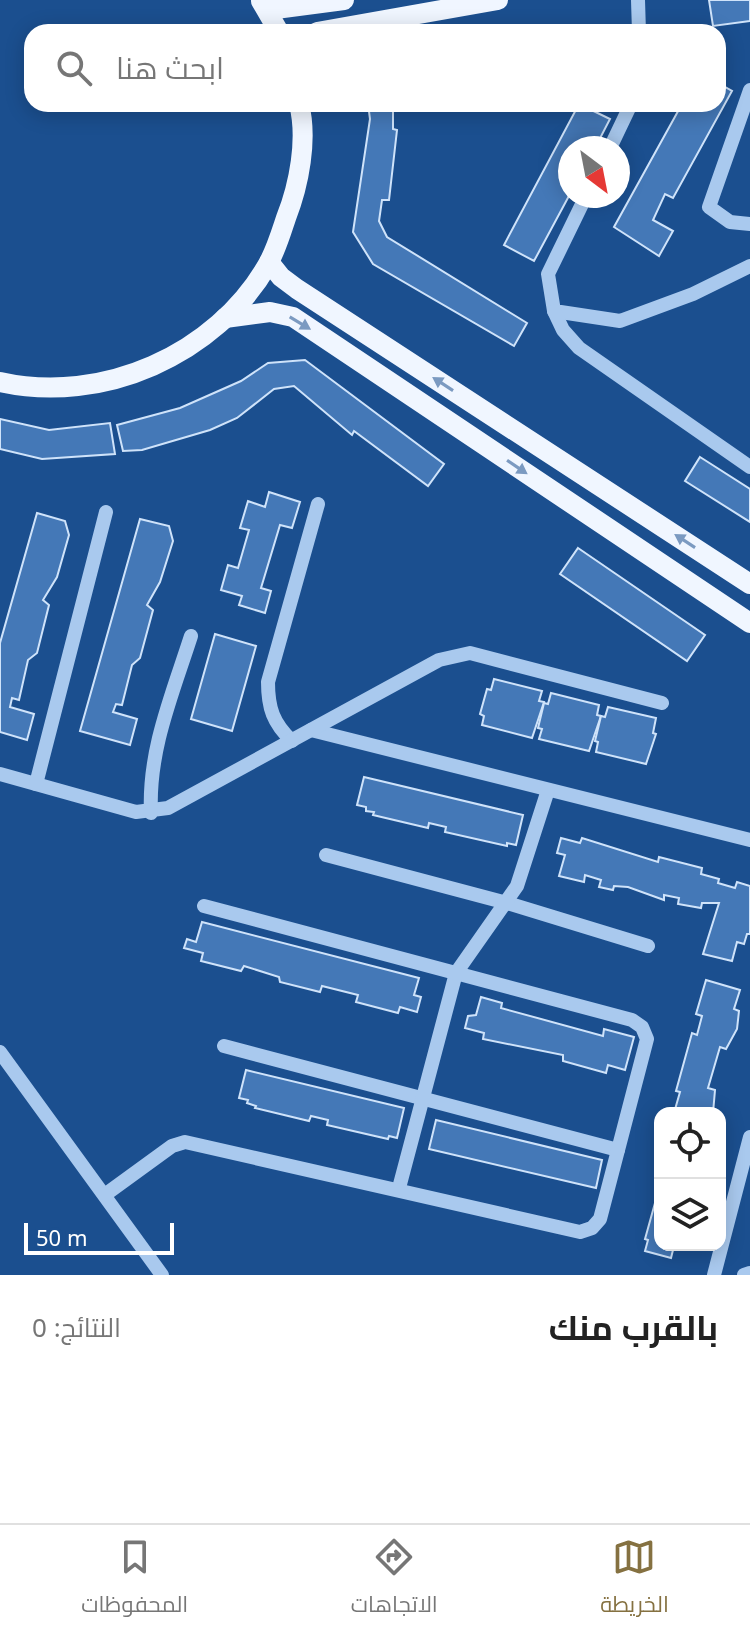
<!DOCTYPE html>
<html lang="ar">
<meta charset="utf-8">
<style>
:root{--surface:#fff;--page:#f2f2f2;--text:#222;--muted:#767676;--line:#e0e0e0;--accent:#857141}
body{margin:0;font-family:"Noto Sans",Cairo,sans-serif;background:var(--page);color:var(--text);direction:rtl}
.controls{position:absolute;right:24px;bottom:24px;display:grid;overflow:hidden;border-radius:16px;box-shadow:0 4px 20px #0003}
.controls button{width:72px;height:72px;display:grid;place-items:center;padding:0;border:0;border-bottom:2px solid var(--line);background:var(--surface);color:var(--text);font:40px sans-serif}
.compass{position:absolute;left:558px;top:136px;width:72px;height:72px;border-radius:50%;background:var(--surface);box-shadow:0 4px 20px #0003;rotate:148deg}
.scale{position:absolute;left:24px;bottom:20px;width:150px;box-sizing:border-box;padding-left:8px;border:4px solid #fff;border-top:0;font-size:22px;line-height:28px;white-space:nowrap;color:#fff;-webkit-text-stroke:6px #1b4f8f;paint-order:stroke}
.list{margin:0;padding:0;list-style:none}
h2{display:flex;justify-content:space-between;align-items:center;height:104px;margin:0;padding:0 32px;font-size:34px}
h2 small{font-size:26px;font-weight:400;color:var(--muted)}
.icon{flex:none;width:44px;height:44px;fill:none;stroke:currentColor;stroke-width:2;stroke-linecap:round;stroke-linejoin:round}
.map{position:relative;flex:none;width:750px;height:1275px;overflow:hidden;direction:ltr}
.search{position:absolute;background:var(--surface);box-shadow:0 4px 20px #0003;left:24px;right:24px;top:24px;height:88px;display:flex;align-items:center;gap:20px;box-sizing:border-box;padding:0 28px;border-radius:24px;color:var(--muted);font-size:30px}
.sheet{height:248px;background:var(--surface)}
nav{display:flex;justify-content:space-around;align-items:center;box-sizing:border-box;height:112px;border-top:2px solid var(--line);background:var(--surface);font-size:22px;color:var(--muted)}
nav a{display:grid;justify-items:center;gap:4px}
nav .on{color:var(--accent)}
.map>svg:first-child{display:block}
.building{fill:#4478b7;stroke:#cfe3fa;stroke-width:2}
.lines{fill:none;stroke-linecap:round;stroke-linejoin:round}
.minor{stroke:#a9c9ee;stroke-width:14}
.major{stroke:#f0f6ff;stroke-width:20}
.oneway{fill:#7b9ac1}
</style>
<div class="map">
<svg width="750" height="1275" viewBox="0 0 750 1275">
<rect width="100%" height="100%" fill="#1b4f8f"/>
<g class="building">
<polygon points="709,0 750,0 750,21 713,26"/>
<polygon points="598,26 599,32 558,32"/>
<polygon points="718,83 732,91 673,198 665,194 653,220 673,231 659,256 614,227 682,104 718,104"/>
<polygon points="368,104 393,104 393,129 397,130 389,200 382,200 379,221 387,237 527,323 514,346 373,264 353,232 370,119"/>
<polygon points="579,104 610,119 595,148 570,148 570,194 534,261 504,245"/>
<polygon points="305,360 444,464 428,486 354,431 352,435 294,386 274,389 237,418 210,430 142,450 123,451 117,425 180,408 241,381 268,363"/>
<polygon points="0,419 49,430 110,423 115,454 42,459 0,449"/>
<polygon points="700,457 750,489 750,522 685,481"/>
<polygon points="269,492 300,502 292,528 280,525 261,588 271,591 265,613 239,605 242,596 221,590 228,565 238,568 249,530 240,528 248,501 265,507"/>
<polygon points="37,513 65,521 69,535 57,577 43,600 49,605 37,653 28,660 19,700 12,698 10,707 34,714 27,740 0,732 0,643"/>
<polygon points="140,519 169,526 173,541 160,582 147,605 153,610 140,658 132,665 122,705 116,704 113,712 137,719 130,745 80,731"/>
<polygon points="578,548 705,635 687,661 560,574"/>
<polygon points="215,634 256,646 232,731 191,719"/>
<polygon points="494,679 542,691 539,701 544,702 532,738 482,725 484,716 480,714 487,689 491,690"/>
<polygon points="551,693 599,705 597,715 601,716 589,751 539,739 542,729 538,728 544,703 548,704"/>
<polygon points="608,707 656,718 653,733 656,734 646,764 596,752 598,742 595,741 601,716 605,717"/>
<polygon points="364,777 523,815 516,845 507,843 507,846 445,832 446,827 429,823 428,828 373,815 374,812 366,811 366,807 357,805"/>
<polygon points="561,838 580,843 582,838 658,862 659,857 702,868 701,874 719,879 718,883 735,888 737,882 750,886 750,934 747,934 744,944 737,942 732,961 703,954 719,903 702,903 701,908 678,904 679,898 664,895 664,900 628,887 614,886 613,890 599,887 601,880 585,875 584,882 559,876 565,855 557,853"/>
<polygon points="202,922 419,978 414,995 421,997 417,1012 400,1007 398,1013 356,1002 358,995 322,986 320,992 280,982 279,977 244,966 241,971 201,961 203,953 184,948 187,939 196,942"/>
<polygon points="706,980 740,990 734,1009 739,1011 737,1029 726,1049 720,1047 708,1088 715,1090 713,1113 674,1113 680,1092 676,1091 692,1033 697,1035 702,1016 696,1014"/>
<polygon points="481,997 502,1003 501,1008 603,1036 604,1029 634,1037 625,1070 608,1065 606,1073 563,1061 563,1055 483,1039 484,1033 465,1028 468,1016 476,1015"/>
<polygon points="246,1070 404,1108 397,1138 389,1136 388,1139 327,1125 328,1120 311,1116 309,1121 255,1108 256,1106 247,1103 248,1100 239,1098"/>
<polygon points="436,1120 602,1160 596,1188 429,1149"/>
<polygon points="660,1185 660,1245 678,1245 674,1246 671,1258 645,1251 648,1240 645,1239"/>
</g>
<g class="lines">
<g class="minor">
<polyline points="638,0 639,32"/>
<polyline points="750,90 709,207 730,222 750,224"/>
<polyline points="610,148 631,104"/>
<polyline points="586,196 548,274 554,311 620,321 693,294 750,266"/>
<polyline points="554,311 563,330 579,348 750,467"/>
<polyline points="311,730 750,840"/>
<path d="M292 741C273 723 268 708 268 682L318 504"/>
<polyline points="0,774 136,812 168,808 439,660 470,653 662,703"/>
<polyline points="36,784 106,512"/>
<path d="M151 813C148 751 172 695 191 636"/>
<polyline points="326,855 507,903 648,946"/>
<polyline points="224,1046 618,1150"/>
<polyline points="0,1052 162,1275"/>
<polyline points="399,1188 456,973 517,886 548,790"/>
<polyline points="106,1194 172,1146 185,1142 580,1232 592,1228 600,1219 647,1039 642,1027 632,1020 204,906"/>
<polyline points="714,1275 750,1137"/>
<polyline points="744,1275 750,1273"/>
</g>
<g class="major">
<polyline points="261,1 279,32"/>
<polyline points="268,10 344,0"/>
<polyline points="317,32 498,0"/>
<polyline points="269,262 281,277 297,289 750,584"/>
<polyline points="225,318 270,312 293,317 750,623"/>
<path d="M0 382C102 405 216 355 268 264 276 250 281 233 286 218 299 185 308 139 299 104"/>
</g>
</g>
<defs><path id="oneway-solid" d="M-6-.8H1V-3.2L6.5 0L1 3.2V.8H-6Z" transform="scale(2)"/></defs>
<g class="oneway">
<use href="#oneway-solid" transform="translate(300 323) rotate(31)"/>
<use href="#oneway-solid" transform="translate(443 384) rotate(-147)"/>
<use href="#oneway-solid" transform="translate(517 467) rotate(34)"/>
<use href="#oneway-solid" transform="translate(685 541) rotate(-147)"/>
</g>
</svg>
<div class="controls">
<button><svg class="icon" aria-label="locate" viewBox="0 0 24 24"><circle cx="12" cy="12" r="6"/><path d="M12 2v4M12 18v4M2 12h4M18 12h4"/></svg></button>
<button><svg class="icon" aria-label="layers" viewBox="0 0 24 24"><path d="M12 4l9 5-9 5-9-5zM3 14l9 5 9-5"/></svg></button>
</div>
<svg class="compass" viewBox="-18 -18 36 36"><path d="M0-13l5 13h-10z" fill="#e53935"/><path d="M0 13l5-13h-10z" fill="#767676"/></svg>
<div class="scale">50 m</div>
<div class="search"><svg class="icon" aria-label="search" viewBox="0 0 24 24"><circle cx="10" cy="10" r="6"/><path d="M15 15l6 6"/></svg>ابحث هنا</div>
</div>
<section class="sheet">
<h2>بالقرب منك<small>النتائج: 0</small></h2>
<ul class="list">
</ul>
</section>
<nav>
<a class="on"><svg class="icon" aria-label="map" viewBox="0 0 24 24"><path d="M3 6l6-2 6 2 6-2v14l-6 2-6-2-6 2zM9 4v14M15 6v14"/></svg>الخريطة</a>
<a><svg class="icon" aria-label="directions" viewBox="0 0 24 24"><path d="M12 3l9 9-9 9-9-9zM9 14v-3h6M13 9l2 2-2 2"/></svg>الاتجاهات</a>
<a><svg class="icon" aria-label="saved" viewBox="0 0 24 24"><path d="M7 4h10v16l-5-4-5 4z"/></svg>المحفوظات</a>
</nav>
